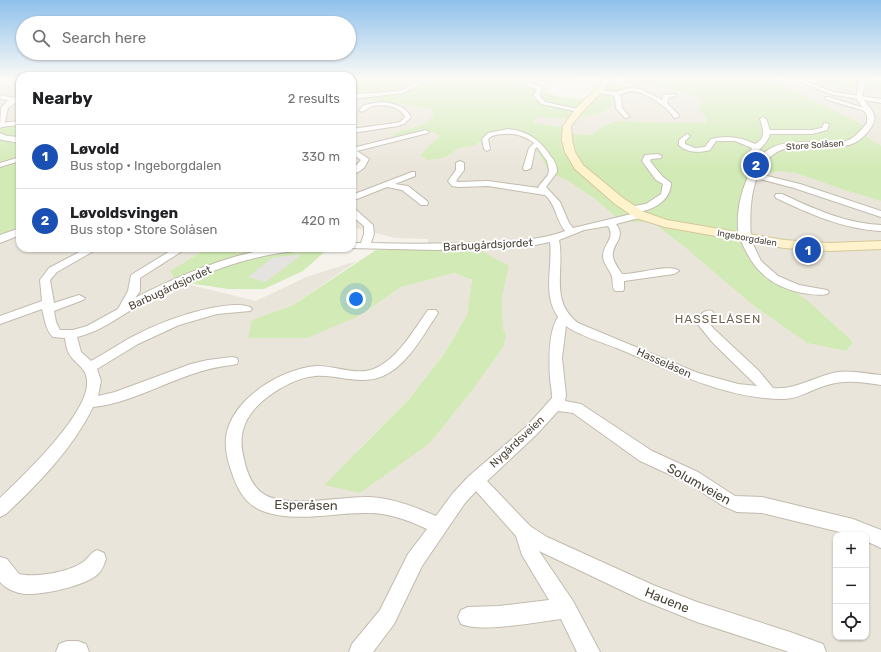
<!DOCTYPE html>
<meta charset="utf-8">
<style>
:root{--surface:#fff;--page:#f6f6f6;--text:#202124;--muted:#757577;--line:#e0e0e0;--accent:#fc3f1d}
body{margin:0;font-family:Rubik,sans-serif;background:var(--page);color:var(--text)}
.controls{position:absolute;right:12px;bottom:12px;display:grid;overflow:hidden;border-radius:8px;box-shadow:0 1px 3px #0004}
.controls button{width:36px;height:36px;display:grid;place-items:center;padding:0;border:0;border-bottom:1px solid var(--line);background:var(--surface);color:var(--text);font:20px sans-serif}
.you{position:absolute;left:356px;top:299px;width:14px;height:14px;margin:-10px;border:3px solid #fff;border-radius:50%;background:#1a73e8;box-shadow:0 0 0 6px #1a73e833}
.badge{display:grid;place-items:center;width:26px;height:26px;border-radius:50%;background:var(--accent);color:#fff;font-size:13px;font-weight:700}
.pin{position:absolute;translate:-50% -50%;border:2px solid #fff;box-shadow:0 1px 4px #0006}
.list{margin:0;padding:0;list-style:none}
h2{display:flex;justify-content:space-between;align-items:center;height:52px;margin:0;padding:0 16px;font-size:17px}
h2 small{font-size:13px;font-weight:400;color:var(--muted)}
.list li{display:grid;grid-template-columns:26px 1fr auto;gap:12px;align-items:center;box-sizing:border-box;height:64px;padding:0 16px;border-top:1px solid var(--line)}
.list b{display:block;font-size:15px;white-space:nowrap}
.list p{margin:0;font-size:13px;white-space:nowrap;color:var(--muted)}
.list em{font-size:13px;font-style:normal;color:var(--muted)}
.icon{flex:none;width:22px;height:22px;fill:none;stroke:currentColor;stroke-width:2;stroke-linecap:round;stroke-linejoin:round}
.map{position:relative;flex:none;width:881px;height:652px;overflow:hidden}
.search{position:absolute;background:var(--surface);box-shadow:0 1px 3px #0004;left:16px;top:16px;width:340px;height:44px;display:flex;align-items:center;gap:10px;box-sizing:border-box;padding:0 14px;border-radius:22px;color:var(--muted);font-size:15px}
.panel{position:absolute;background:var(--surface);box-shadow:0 1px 3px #0004;left:16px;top:72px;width:340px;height:180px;border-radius:12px}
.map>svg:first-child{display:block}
.residential{fill:#eae5da;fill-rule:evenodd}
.green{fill:#d2eab5}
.parking{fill:#e5e3e0}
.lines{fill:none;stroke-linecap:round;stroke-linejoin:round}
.minor-casing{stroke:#c2bbae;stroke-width:2}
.tertiary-casing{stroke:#c2bbae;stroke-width:2}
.secondary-casing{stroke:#d6c79b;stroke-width:2}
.minor{fill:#fff;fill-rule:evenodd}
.tertiary{fill:#fff;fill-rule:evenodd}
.secondary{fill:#fff3cd;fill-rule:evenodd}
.labels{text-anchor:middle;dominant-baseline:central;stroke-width:4;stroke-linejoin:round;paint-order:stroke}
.far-street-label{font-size:9px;fill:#4b4439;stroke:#fff}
.street-label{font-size:11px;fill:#4b4439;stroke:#fff}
.neighbourhood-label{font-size:12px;letter-spacing:1px;fill:#6e6250;stroke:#fff}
.near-street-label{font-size:13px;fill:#4b4439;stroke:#fff}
</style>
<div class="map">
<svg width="881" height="652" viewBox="0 0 881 652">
<rect width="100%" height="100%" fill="#f6f3ec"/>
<g class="residential">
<polygon points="0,78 20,78 20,121 3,124 5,113 0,112"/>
<polygon points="589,78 622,78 690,94 705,101 707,118 705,123 618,121 609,123 601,127 592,135 571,134 533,124 536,117 573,119 605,111 613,105 617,96 626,89"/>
<polygon points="769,78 808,78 835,86 881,91 881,146 865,135 866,126"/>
<path d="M352 97 356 99 382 100 406 106 431 109 434 115 422 125 395 133 393 137 434 132 439 136 420 155 444 158 460 148 474 146 494 134 523 135 532 143 550 173 568 181 595 199 618 219 632 222H652L682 245 754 306 807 343 846 351 853 342 777 279 756 258 742 232 749 177 781 171 796 173 838 188 881 201V652H0V236L20 227V248H208L170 271 174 281 256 301 306 277 357 261 293 305 252 320 359 316 401 287 454 273 472 280 467 315 444 354 409 399 357 451 430 443 471 392 504 346 506 335 503 328 502 297 509 266 429 248 428 239 395 238 352 227ZM836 535H866V637H836Z"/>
</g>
<g class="green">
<path d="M352 78H580L537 82V88C551 97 574 100 590 98L605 83 626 88 617 96 613 105 605 111 599 113 573 119 537 117 533 123 567 128 571 134 592 135C600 127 607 123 618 121L705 123 707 118 697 109 704 101C678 88 650 86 622 78H769L866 126 865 135 881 146V201L838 188 796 173 781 171 749 177 740 210 756 258 777 279 808 301 853 342 846 351 807 343 754 306 682 245 652 222H632L618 219 595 199 568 181 550 173 532 143 523 135 494 134 474 146 460 148 444 158 427 160 420 155 439 136 434 132 392 137 395 133 422 125 434 115 431 109C415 107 400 104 383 101 373 99 361 102 352 97Z"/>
<path d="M808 78C833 78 857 76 881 82V91L835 86Z"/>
<polygon points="0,112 5,113 3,123 20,121 20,227 0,236"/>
<polygon points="208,248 329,248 303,271 264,289 228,289 175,281 170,271"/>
<polygon points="422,248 480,250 509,266 502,297 503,328 506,335 504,346 471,392 430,443 360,493 324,485 409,399 444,354 467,315 472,280 454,273 401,287 359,316 307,338 248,338 252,320 293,305 376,250"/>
</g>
<polygon class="parking" points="302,254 266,282 248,277 272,258"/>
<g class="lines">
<defs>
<g id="minor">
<polygon points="425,78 431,78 403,93 352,99 352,95 358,94 400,91"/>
<polygon points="524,78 528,78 532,84 542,87 540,96 545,102 582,110 579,112 541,104 534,96 537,89 528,86"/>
<polygon points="655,78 660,78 659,83 654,82"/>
<polygon points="791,78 798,78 833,92 881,99 881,103 830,94"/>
<path d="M628 88 641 89 662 100 664 95 676 94V96L669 97 667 103 678 114 679 117 674 118C671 109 647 94 638 92 632 90 625 93 619 95L621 97 622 108 630 117 625 118 616 108 615 97 613 95 594 92 597 90 615 92Z"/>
<polygon points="0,95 18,99 15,101 0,99"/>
<polygon points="825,97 829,97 870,110 865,111 825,99"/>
<path d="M380 102C392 103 405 105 411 117L404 124 398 126 352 133V129L395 123 400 122 405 117C400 106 384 104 373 106 369 107 366 110 362 112L359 110 364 105Z"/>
<path d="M763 117 766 119 770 130H812L822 128 824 123 829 124 827 130 812 134H770C768 143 760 147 756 155L765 159V163H762L748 156 752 148 735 141H716L710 150C700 153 687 153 679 145V140L687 134 690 136 685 141V144L695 148 705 147 711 139C726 135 741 137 755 144 767 138 763 129 760 119Z"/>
<polygon points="20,121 20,125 0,127 0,123"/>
<path d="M508 129C527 131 539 139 550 155 554 160 557 165 557 172L546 187 560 202 569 223 573 228 640 212 643 213 644 215 643 217 616 224C627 239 611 243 613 257 614 263 619 269 622 274 634 275 672 263 679 271L674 274 624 281V289L623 291H615C612 287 613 281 612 276 609 269 603 263 603 256 603 244 616 238 608 226L584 230 559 240C565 270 549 301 578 323L698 373 738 384 757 386 713 343 696 322C700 315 704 309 712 311L714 314 708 322 714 329 759 371 773 388C797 390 815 376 838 372 852 370 867 374 881 375V385C861 382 844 379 824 386 811 390 798 399 784 399 724 399 673 371 619 349 604 343 578 335 566 326L562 358 566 395 565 401 581 404 652 451 698 472 735 496 762 497 853 519 881 530V548L866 541V535H852L762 513 737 512 723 506 686 482 640 461 573 413 558 411 537 434 487 481 530 526 547 537 653 585 697 602 790 632 823 644 826 652H789L697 622 642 600 539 551 573 601 600 652H577L561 619C536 622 482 633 461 624L458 617 461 610 468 607 499 606 549 600 522 555 516 536 476 491 465 503 422 566 394 624 373 652H349L352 644 380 610 408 554 427 529C408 520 389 513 369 513 333 512 294 524 260 510 243 502 236 486 231 470 227 459 225 448 226 437 231 399 281 369 316 366 334 365 358 377 376 368 399 357 413 331 428 310H436L438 313C423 335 408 365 383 376 360 386 338 374 315 376 291 378 254 401 245 424 240 436 241 448 244 459 247 474 253 489 267 496 292 508 342 496 369 497 393 498 415 507 436 516L453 493 469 476 527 426 552 398C552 392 551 386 550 379 549 362 548 332 558 317 542 294 553 267 550 242L530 246 437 250 349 248H352V243H361L364 234V226L352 216V208L355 209 373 225 374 234 371 243C409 244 446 244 484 242 512 241 539 241 565 231 556 220 556 204 545 195L488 186 459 187 452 186 448 181 456 170V163L460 161 464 163V170L456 181 458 182 488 181 539 188 538 187 548 175 549 170 547 161 537 147 535 149 531 168 527 170H524L523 168 529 148 534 143C521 133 508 132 492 136L488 139 490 149 487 151 484 149 482 139 488 133Z"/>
<polygon points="426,130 429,132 428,133 357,151 369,159 364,168 352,176 352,170 361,160 352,154 352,148"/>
<path d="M658 154 662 156 661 158 651 159 650 161 662 176 671 183C671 203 646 215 628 211L627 209 628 207 646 204 661 194 663 184 656 180 642 161 645 155Z"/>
<polygon points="20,157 20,161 0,167 0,163"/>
<polygon points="412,172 415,172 415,176 395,184 408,186 427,201 428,203 427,205 421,205 402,190 387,187 352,201 352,195"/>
<polygon points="752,173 755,173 800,184 881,211 881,217 794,188 752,177"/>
<path d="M776 194H782C814 209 845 223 881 225V231C843 229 810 214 776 198L775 196Z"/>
<path d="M745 235 750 238 761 261 778 276 799 285 827 290 829 292 827 294C819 296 810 294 802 293 769 286 752 269 740 238Z"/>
<path d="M87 248H99L57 272 50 280 54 303 79 295 85 298 83 300 54 311 56 322 60 330H73L87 326 118 309 128 291 131 275 175 248H187L140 278V291L135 298C175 277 230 254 275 248 283 247 292 248 300 248L295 251C243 256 190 278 145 302 122 314 103 331 77 337L81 352 91 361C104 354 116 346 128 339 154 325 182 314 211 308 223 306 238 303 250 307L252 309 250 311 217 314 179 325 138 344 97 369 101 381 98 396 115 392 191 364 208 360 232 357 237 358 238 361 237 364 232 365C181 370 141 402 93 407 73 448 39 483 6 514L0 517V498C23 476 91 412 87 380 86 369 79 366 72 358 67 352 66 345 65 338L53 337C45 329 45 319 42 309L0 324V316L42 301 40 280 49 268Z"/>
<path d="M97 550 104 553 106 559C104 564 103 569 99 573 87 586 42 595 25 594 16 593 6 589 0 582V557L7 559 19 574C36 578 69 572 83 562 89 558 90 553 97 550Z"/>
<polygon points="67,641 78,641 86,644 89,652 56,652 59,644"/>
</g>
<g id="tertiary">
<path d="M860 78H866L862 97C873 113 881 116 867 133 843 161 805 137 777 152 750 167 749 212 751 238L749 241H741C736 233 738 210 740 201 744 183 755 155 773 147 785 142 800 142 813 142 823 142 836 144 846 141 855 138 861 130 867 123V116L856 97Z"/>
<polygon points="20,95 20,100 8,108 4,126 0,128 1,108 7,101"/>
<polygon points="0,133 7,136 20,137 20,143 2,140 0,139"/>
<polygon points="20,228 20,235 0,243 0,235"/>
</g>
<polygon id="secondary" points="601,78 608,78 609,84 582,112 571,126 572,140 575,152 583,165 623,198 644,212 667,220 784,240 830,243 881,241 881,249 830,251 784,248 665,227 636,218 615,204 575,169 565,152 562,140 563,126 576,108 601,84"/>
</defs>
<use href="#minor" class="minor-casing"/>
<use href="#tertiary" class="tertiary-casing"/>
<use href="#secondary" class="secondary-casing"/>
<use href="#minor" class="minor"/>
<use href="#tertiary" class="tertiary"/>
<use href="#secondary" class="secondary"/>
</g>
<linearGradient id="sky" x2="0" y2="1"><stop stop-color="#8fc1ec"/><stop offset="0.46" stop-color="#fbfaf6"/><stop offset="1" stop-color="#fbfaf6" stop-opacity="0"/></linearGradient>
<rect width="881" height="170" fill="url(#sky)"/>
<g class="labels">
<g class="far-street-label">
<text transform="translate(815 145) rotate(-4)">Store Solåsen</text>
<text transform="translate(747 238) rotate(10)">Ingeborgdalen</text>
</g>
<g class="street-label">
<text transform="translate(488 245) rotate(-3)">Barbugårdsjordet</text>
<text transform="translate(170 288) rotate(-25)">Barbugårdsjordet</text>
<text transform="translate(664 363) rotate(24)">Hasselåsen</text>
<text transform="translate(517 442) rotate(-43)">Nygårdsveien</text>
</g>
<g class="neighbourhood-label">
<text x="718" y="319">HASSELÅSEN</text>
</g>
<g class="near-street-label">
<text transform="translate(699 484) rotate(29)">Solumveien</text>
<text transform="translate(306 505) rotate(1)">Esperåsen</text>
<text transform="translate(667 600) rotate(22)">Hauene</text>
</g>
</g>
</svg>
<div class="controls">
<button>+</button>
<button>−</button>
<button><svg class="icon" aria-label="locate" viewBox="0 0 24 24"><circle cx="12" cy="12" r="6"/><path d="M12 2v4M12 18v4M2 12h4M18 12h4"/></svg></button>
</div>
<div class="you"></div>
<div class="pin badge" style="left:808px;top:250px;background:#1a4fb4">1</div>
<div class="pin badge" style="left:756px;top:165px;background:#1a4fb4">2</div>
<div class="search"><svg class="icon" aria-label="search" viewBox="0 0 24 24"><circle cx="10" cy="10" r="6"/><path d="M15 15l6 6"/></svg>Search here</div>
<section class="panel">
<h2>Nearby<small>2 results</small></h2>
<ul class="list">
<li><span class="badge" style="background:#1a4fb4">1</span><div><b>Løvold</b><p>Bus stop · Ingeborgdalen</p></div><em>330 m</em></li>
<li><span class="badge" style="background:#1a4fb4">2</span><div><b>Løvoldsvingen</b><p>Bus stop · Store Solåsen</p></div><em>420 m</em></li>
</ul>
</section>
</div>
